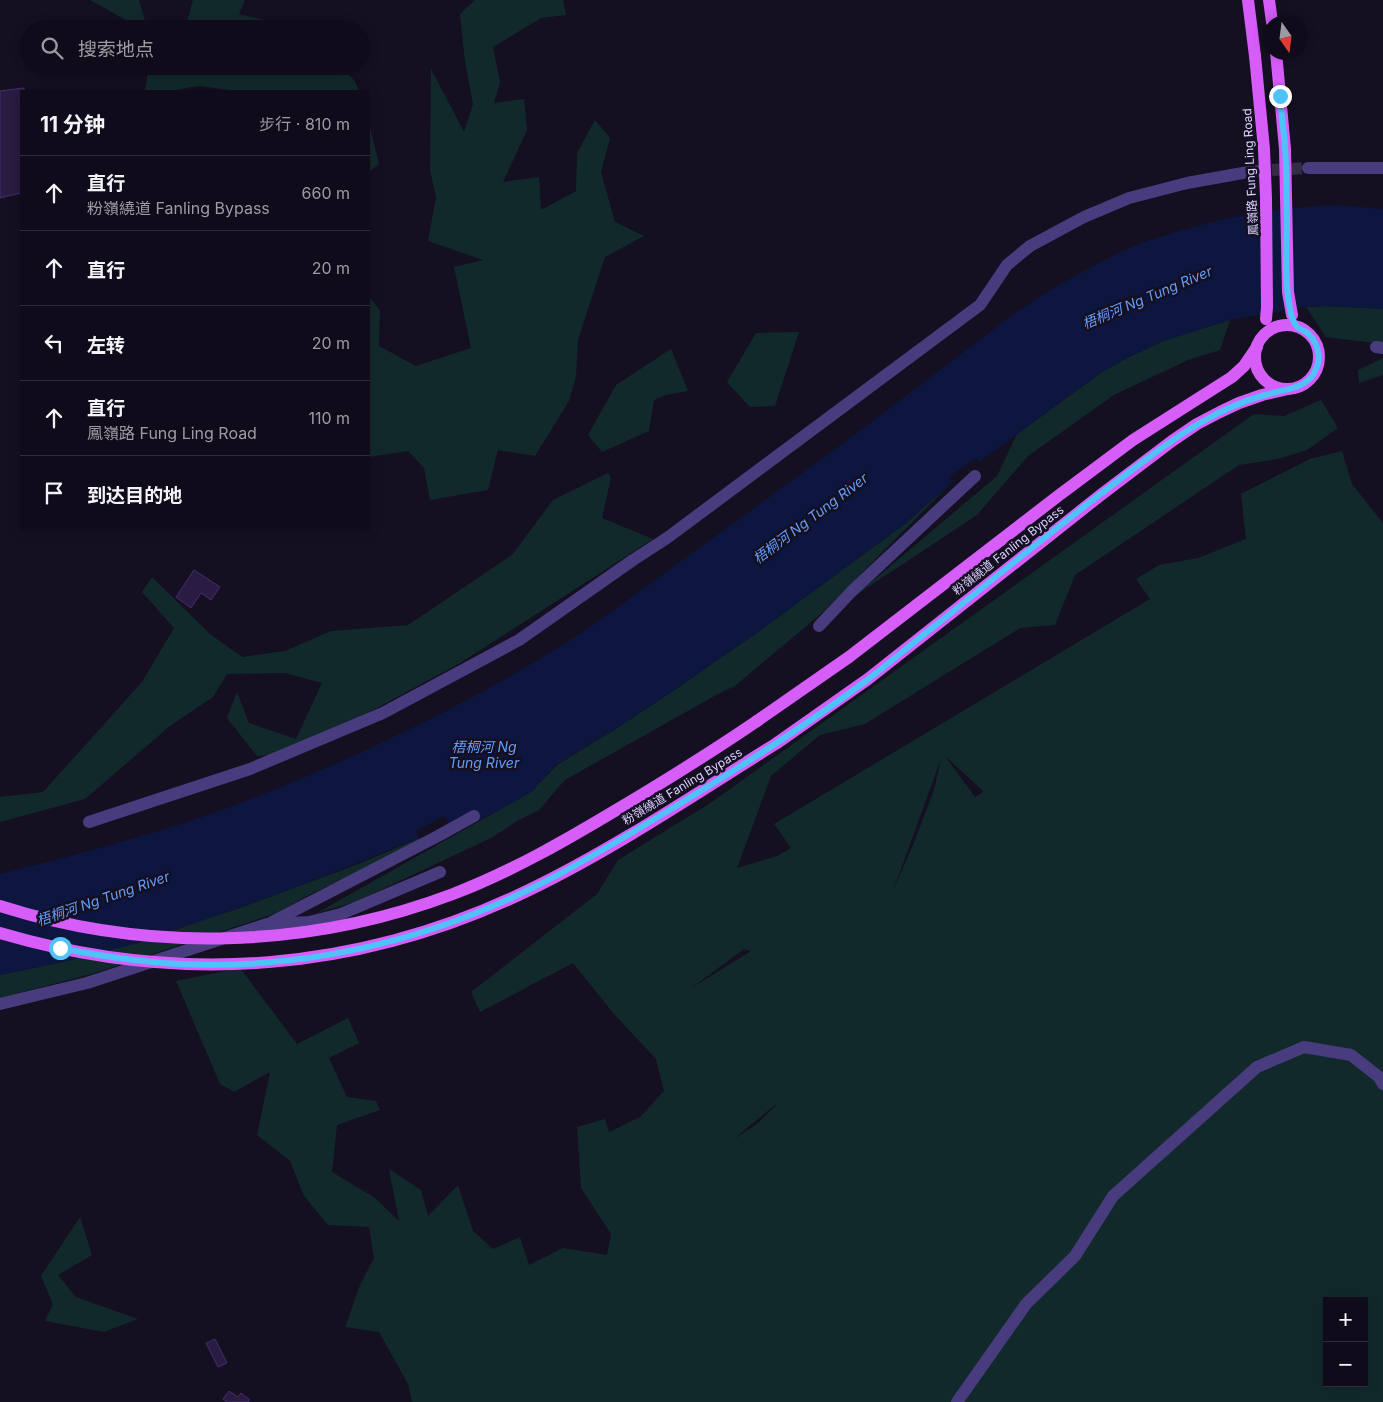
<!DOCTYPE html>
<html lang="zh">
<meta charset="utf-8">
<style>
:root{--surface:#100b1a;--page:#1e1927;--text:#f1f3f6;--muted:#9c9ba2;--line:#302b39}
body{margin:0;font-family:Inter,"Noto Sans SC",sans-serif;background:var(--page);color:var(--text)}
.controls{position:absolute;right:15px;bottom:15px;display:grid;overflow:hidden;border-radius:0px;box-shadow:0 2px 12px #0003}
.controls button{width:45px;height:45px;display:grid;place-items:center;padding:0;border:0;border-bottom:1px solid var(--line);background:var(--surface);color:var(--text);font:25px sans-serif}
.compass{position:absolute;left:1263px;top:15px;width:45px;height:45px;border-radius:50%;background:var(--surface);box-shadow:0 2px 12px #0003;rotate:166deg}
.stop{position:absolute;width:15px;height:15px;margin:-11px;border:4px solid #4fc3f7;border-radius:50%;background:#fff}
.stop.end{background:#4fc3f7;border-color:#fff;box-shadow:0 1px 5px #0008}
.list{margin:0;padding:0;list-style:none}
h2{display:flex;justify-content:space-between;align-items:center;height:65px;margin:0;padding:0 20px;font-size:21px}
h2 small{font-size:16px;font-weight:400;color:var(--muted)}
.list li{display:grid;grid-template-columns:32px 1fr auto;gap:15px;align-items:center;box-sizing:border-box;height:75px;padding:0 20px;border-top:1px solid var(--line)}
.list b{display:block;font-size:19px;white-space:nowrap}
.list p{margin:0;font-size:16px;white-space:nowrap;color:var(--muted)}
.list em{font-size:16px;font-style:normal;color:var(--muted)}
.icon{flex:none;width:28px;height:28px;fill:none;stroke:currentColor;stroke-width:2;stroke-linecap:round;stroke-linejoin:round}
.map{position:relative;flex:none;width:1383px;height:1402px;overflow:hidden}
.search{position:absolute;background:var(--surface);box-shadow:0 2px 12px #0003;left:20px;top:20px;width:350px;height:55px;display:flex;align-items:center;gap:12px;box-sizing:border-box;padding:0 18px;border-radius:28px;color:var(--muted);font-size:19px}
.panel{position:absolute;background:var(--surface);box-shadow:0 2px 12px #0003;left:20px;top:90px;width:350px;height:440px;border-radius:0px}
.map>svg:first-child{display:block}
.green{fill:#12292c;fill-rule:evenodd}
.water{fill:#0c163e}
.building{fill:#291b42;stroke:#442e6d}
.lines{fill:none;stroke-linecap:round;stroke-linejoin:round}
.minor-tunnel{stroke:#332c43;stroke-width:12;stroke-dasharray:12 6;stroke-linecap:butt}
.minor{stroke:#483c7f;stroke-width:12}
.major{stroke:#d65df8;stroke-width:12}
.major-bridge{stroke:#d65df8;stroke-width:12}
.route{stroke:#4fc3f7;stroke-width:6}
.labels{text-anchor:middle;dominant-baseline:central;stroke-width:5;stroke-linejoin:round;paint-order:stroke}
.street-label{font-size:12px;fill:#ddd2fd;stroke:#150f22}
.water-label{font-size:14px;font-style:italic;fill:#649df9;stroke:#150f22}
</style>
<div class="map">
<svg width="1383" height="1402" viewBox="0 0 1383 1402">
<rect width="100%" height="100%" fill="#150f22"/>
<g class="green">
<polygon points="90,0 139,0 147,27 162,29 136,29 133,24"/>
<polygon points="193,0 245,0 239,14 286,25 291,29 185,29"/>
<polygon points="475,0 563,0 566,15 541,18 493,47 500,82 494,103 524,99 527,130 503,182 539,177 541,210 576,191 577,153 595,120 610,138 601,172 615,222 644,236 605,257 578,340 576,377 569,401 535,456 498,450 488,490 430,500 424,468 408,451 369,457 369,297 380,310 379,346 416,366 471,348 454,267 483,260 428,241 436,197 430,170 431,69 464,132 473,104 465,62 460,14"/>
<polygon points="149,66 340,66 355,81 359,91 237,91 198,86 171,91 145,91"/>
<polygon points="369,123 379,164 369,172"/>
<polygon points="1326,306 1383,309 1383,344 1326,337 1306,307"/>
<polygon points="1230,320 1220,350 1188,360 1114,395 1028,456 977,515 856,595 997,476 1017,434 1102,372 1129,357 1163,341"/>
<polygon points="799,332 775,406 750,407 727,382 756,333"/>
<polygon points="671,349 688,391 666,395 654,400 649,431 602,452 588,435 616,385"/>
<polygon points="1383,358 1383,375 1359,383 1358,370"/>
<path d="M1321 400 1338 428 1307 450 1278 459 1239 465 1075 575 1055 625 1020 628 865 724 820 735 771 776 737 868 777 856 791 848 774 824 1150 599 1136 579 1159 565 1198 558 1246 539 1241 494 1310 459 1342 451 1352 484 1383 523V1402H412L408 1384 379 1332 345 1327 360 1285 374 1258 369 1227 328 1225 304 1196 290 1161 257 1135 270 1072 234 1092 220 1084 176 981 240 968 297 1044 348 1018 359 1043 329 1058 347 1097 376 1101 380 1110 337 1125 332 1172 375 1198 399 1221 389 1169 421 1190 428 1216 458 1185 473 1231 493 1249 520 1237 529 1265 563 1248 607 1255 611 1234 581 1188 577 1127 605 1119 609 1132 640 1117 664 1091 656 1059 614 1014 573 963 480 1012 471 992 597 894 618 860 709 804 1254 414 1284 416ZM945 756 983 791V792L975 797ZM941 759 934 790 913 845 893 891ZM744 949 751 951 693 987 694 986ZM776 1105 757 1124 734 1139 775 1105ZM1327 1301H1364V1383H1327Z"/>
<polygon points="608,473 611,478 602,518 653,539 460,663 351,722 290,752 257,756 227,718 237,692 249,723 296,739 322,683 285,673 227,674 213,697 170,726 85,799 0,822 0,797 43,792 142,682 174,628 142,592 152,577 210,634 242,657 285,651 331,631 408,625 512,555 553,500"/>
<polygon points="952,482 823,612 735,686 718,694 565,780 539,810 517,821 493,837 355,902 317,913 531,792 557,765 617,728 685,683 720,658 754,635 906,523"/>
<polygon points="419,838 420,842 307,896 277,913 95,973 0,998 0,975 67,961 103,951 237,909 361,863"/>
<polygon points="80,1217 92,1255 58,1275 76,1297 138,1319 104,1332 45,1321 53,1304 41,1276"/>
</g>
<path class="water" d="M1339 205 1383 209V309L1326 306 1306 307 1230 320 1163 341 1129 357 1102 372 979 462 976 458 949 477 952 482 906 523 754 635 720 658 685 683 617 728 557 764 531 792 507 806 478 821 472 813 449 824 444 816 416 831 419 838 407 843 297 887 139 943 67 961 0 975V874C60 859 119 843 178 825 252 801 322 771 391 738 462 704 531 667 596 623L857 433 1015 313C1054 287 1095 263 1138 244 1148 240 1160 237 1170 234 1224 216 1282 207 1339 205Z"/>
<g class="building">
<polygon points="24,88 24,91 21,91 21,193 0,198 0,91"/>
<polygon points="194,570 220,587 211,600 201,593 191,608 176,597"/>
<polygon points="215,1339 227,1363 218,1367 206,1343"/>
<polygon points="229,1391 238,1397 241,1393 250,1400 248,1402 227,1402 223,1399"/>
</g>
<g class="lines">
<polyline class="minor-tunnel" points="1254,171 1308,168"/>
<g class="minor">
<polyline points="1308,168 1383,168"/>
<polyline points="1376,347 1383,348"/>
<polyline points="819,626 851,592 975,476"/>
<polyline points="89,822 250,769 383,713 519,640 633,560 667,538 980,305 1007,265 1030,246 1084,217 1129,198 1187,183 1254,171"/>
<polyline points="272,922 438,836 474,816"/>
<polyline points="0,1004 87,983 267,924 309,922 341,914 440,872"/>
<polyline points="957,1402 1026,1304 1075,1256 1113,1196 1257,1067 1304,1047 1351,1055 1379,1077 1383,1084"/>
</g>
<g class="major">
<polyline points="1248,0 1255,56"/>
<polyline points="1269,0 1272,22"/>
<circle cx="1287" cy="357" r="32"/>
<polyline points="757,721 849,657 1058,496 1133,440 1232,377 1244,366 1257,347"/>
<polyline points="777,743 868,679 1102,494 1172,441 1197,424 1220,412 1239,403 1262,395 1288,389"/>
</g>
<g class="major-bridge">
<polyline points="1276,52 1285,149 1288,292 1292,315"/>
<polyline points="1255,56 1264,149 1266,198 1267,307 1266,319"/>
<path d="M0 906C147 953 308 949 453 894 513 871 568 839 623 806 668 779 713 751 757 721"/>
<path d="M0 933C180 986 360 972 529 890 614 849 697 793 777 743"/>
</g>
</g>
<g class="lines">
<path class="route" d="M60 948C100 956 139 962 180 964 301 970 422 942 530 889 574 868 616 842 658 817 729 774 800 730 867 680 892 661 916 640 941 621 1008 567 1075 512 1144 461 1181 433 1220 407 1265 395 1283 389 1308 390 1316 369 1322 356 1317 340 1305 331 1302 330 1299 329 1297 327 1292 322 1290 310 1289 303 1284 275 1287 245 1287 217 1286 194 1287 171 1285 148 1284 131 1281 114 1280 96"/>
</g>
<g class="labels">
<g class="street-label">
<text transform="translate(1250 172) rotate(-93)">鳳嶺路 Fung Ling Road</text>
<text transform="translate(1008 550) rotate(-38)">粉嶺繞道 Fanling Bypass</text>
<text transform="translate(682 786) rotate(-31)">粉嶺繞道 Fanling Bypass</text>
</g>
<g class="water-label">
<text transform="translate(1147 297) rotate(-23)">梧桐河 Ng Tung River</text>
<text transform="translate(810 518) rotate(-37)">梧桐河 Ng Tung River</text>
<text x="484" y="746">梧桐河 Ng<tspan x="484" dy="16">Tung River</tspan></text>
<text transform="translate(103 898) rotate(-19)">梧桐河 Ng Tung River</text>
</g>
</g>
</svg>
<div class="controls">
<button>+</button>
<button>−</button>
</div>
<svg class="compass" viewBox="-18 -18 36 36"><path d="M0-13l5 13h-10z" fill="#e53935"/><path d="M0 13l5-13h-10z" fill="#9c9ba2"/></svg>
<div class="stop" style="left:60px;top:948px"></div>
<div class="stop end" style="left:1280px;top:96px"></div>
<div class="search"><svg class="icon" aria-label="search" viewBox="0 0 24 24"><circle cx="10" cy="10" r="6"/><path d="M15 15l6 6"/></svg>搜索地点</div>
<section class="panel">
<h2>11 分钟<small>步行 · 810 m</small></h2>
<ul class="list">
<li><svg class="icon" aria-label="ahead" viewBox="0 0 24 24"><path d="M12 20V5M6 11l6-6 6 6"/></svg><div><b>直行</b><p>粉嶺繞道 Fanling Bypass</p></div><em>660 m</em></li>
<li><svg class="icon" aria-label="ahead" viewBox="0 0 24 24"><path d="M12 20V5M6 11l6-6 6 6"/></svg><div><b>直行</b></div><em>20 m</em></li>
<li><svg class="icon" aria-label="left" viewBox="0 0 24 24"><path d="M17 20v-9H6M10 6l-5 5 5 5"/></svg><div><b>左转</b></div><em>20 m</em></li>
<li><svg class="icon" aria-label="ahead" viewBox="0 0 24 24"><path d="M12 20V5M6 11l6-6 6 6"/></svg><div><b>直行</b><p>鳳嶺路 Fung Ling Road</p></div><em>110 m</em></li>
<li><svg class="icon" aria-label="arrive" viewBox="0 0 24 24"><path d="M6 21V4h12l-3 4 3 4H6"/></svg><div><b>到达目的地</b></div></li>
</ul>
</section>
</div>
